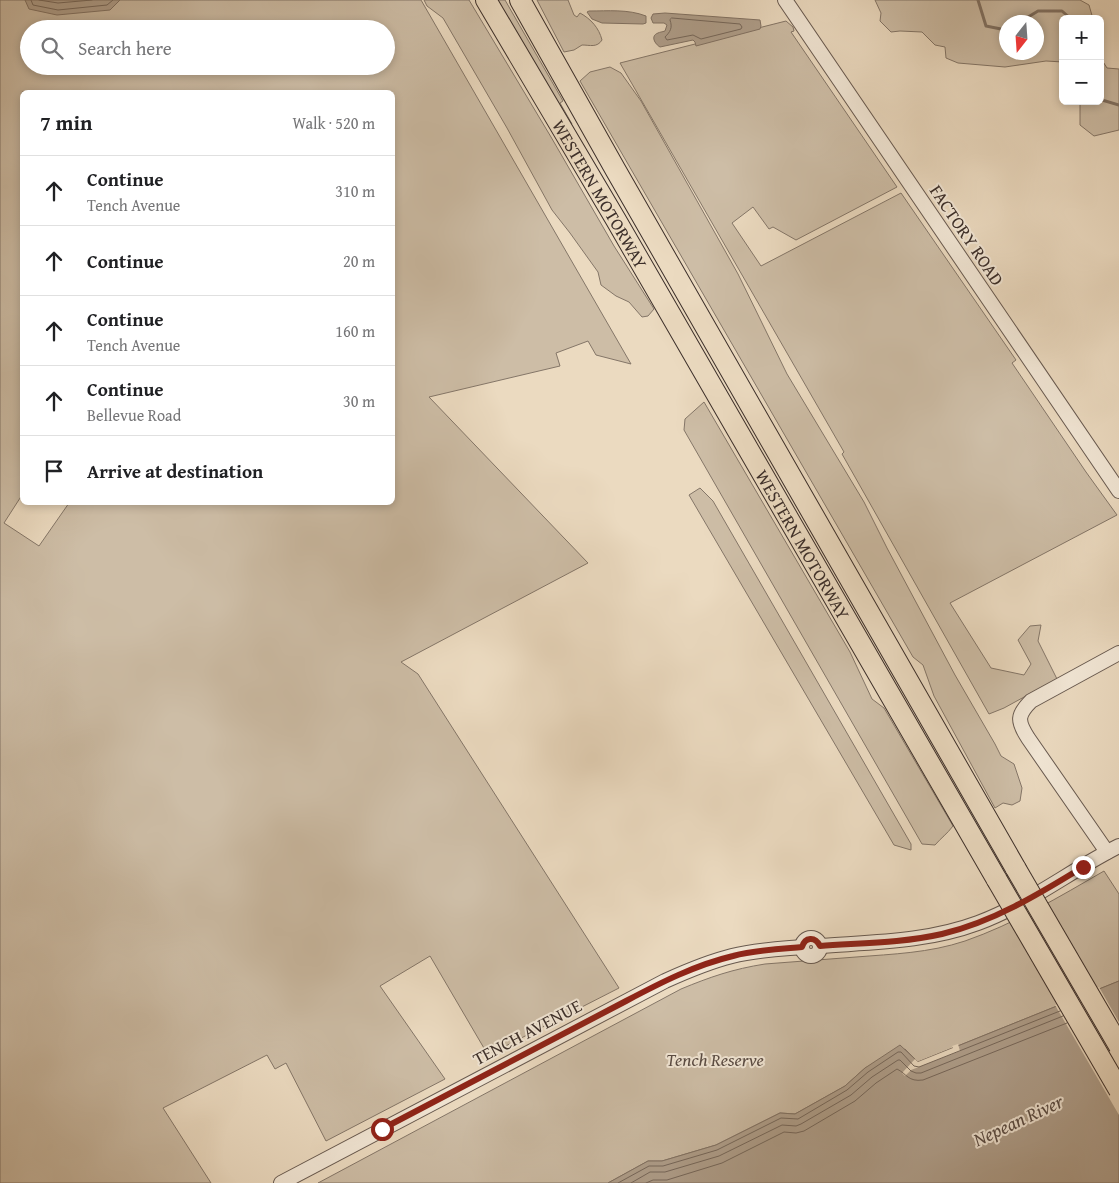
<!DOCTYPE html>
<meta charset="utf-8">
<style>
:root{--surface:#fff;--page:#f6f6f6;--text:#202124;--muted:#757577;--line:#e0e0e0}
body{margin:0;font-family:"Gentium Book Plus",serif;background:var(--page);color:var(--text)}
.controls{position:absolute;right:15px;top:15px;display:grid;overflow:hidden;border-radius:8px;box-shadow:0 2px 8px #0003}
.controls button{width:45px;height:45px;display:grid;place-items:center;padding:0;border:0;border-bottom:1px solid var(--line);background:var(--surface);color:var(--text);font:25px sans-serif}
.compass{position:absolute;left:999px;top:15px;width:45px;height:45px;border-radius:50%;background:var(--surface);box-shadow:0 2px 8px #0003;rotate:197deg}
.stop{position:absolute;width:15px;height:15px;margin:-11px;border:4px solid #8f2418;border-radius:50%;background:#fff}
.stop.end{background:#8f2418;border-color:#fff;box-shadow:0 1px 5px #0008}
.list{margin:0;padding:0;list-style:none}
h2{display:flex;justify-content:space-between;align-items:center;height:65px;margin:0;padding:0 20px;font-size:21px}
h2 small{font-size:16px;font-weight:400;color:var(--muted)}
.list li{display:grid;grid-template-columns:32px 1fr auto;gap:15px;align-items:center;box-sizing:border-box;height:70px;padding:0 20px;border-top:1px solid var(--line)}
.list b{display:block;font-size:19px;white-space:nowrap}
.list p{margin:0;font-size:16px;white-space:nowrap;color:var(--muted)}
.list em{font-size:16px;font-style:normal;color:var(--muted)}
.icon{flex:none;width:28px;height:28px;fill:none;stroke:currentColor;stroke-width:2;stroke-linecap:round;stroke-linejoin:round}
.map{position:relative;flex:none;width:1119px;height:1183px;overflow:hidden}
.search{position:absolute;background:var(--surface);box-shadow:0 2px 8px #0003;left:20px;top:20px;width:375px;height:55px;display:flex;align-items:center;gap:12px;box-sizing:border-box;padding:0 18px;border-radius:28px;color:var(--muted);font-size:19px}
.panel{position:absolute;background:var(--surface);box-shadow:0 2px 8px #0003;left:20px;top:90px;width:375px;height:415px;border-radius:8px}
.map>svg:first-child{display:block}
.green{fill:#cdbda6;stroke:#847668;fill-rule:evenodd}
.water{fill:#b0a08d;stroke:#827365}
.pier{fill:#ebdac0}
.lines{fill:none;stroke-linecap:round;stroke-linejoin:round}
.shore{stroke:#76685c;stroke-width:1}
.stream{stroke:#827365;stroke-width:3}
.minor-casing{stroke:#685a50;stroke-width:16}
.highway-casing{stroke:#3c2f2a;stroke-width:22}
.minor{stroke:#f2e7d6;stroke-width:14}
.highway{stroke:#ebdac0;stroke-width:20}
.highway-bridge-casing{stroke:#3c2f2a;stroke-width:22;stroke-linecap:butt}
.highway-bridge{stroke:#ebdac0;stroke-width:20}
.route{stroke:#8f2418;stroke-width:6}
.labels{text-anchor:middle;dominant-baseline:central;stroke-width:4;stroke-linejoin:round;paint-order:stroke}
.street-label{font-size:18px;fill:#3c2f2a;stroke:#f2e7d6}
.park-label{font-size:18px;font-style:italic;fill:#594b43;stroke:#f2e7d6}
.water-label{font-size:19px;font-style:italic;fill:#594b43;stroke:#f2e7d6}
</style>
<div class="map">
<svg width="1119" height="1183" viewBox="0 0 1119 1183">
<rect width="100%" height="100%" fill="#ebdac0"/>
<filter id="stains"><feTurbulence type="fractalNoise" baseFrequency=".004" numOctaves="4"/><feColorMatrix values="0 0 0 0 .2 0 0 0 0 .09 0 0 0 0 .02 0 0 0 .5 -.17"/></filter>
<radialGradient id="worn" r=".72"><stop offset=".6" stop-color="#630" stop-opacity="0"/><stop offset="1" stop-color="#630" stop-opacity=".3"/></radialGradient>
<g class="green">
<path d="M0 0H421L631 364 596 355 588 341 556 353 560 366 429 397 588 563 401 662 418 674 619 988 488 1055 430 956 380 986 445 1079 326 1141 286 1063 275 1069 267 1055 163 1108 211 1183H0ZM29 29H386V66H29ZM22 92H392V502L69 503 39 546 4 523 22 495Z"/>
<polygon points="424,0 469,0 551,137 614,246 654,309 648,316 642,317 629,302 616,296 601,285 598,272 570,233 552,210 507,128 443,18 427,6"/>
<polygon points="495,0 505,0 563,101 560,103 572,124 570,126"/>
<path d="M537 0H568L574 15 577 17 580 13C591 19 599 28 602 40 597 48 590 45 582 45L574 50 564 52Z"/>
<path d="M875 0H1080L1089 5 1093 19H1063V62L1046 61 1005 67 958 63 946 58 945 47 935 45 922 32 900 31 891 32 880 21 881 13ZM1006 22H1036V52H1006Z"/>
<polygon points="786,21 793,27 794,31 791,32 897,187 796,240 773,227 769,229 753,207 732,223 761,266 901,193 1016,360 1012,363 1086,472 1117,515 950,603 991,668 1024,675 1031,664 1018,640 1030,626 1041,625 1038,641 1057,679 1004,708 989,714 842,454 844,452 620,63"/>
<polygon points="1100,57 1107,68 1119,69 1119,130 1094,136 1080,125 1080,101 1100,101"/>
<polygon points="610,67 621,73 641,101 738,274 787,374 864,502 887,548 955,675 995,744 1001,756 1014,764 1022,788 1020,801 1012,805 1003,803 995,808 934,696 923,665 913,657 580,81 590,72"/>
<path d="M704 402 850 652 872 699 884 708 953 826C947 834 941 838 935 845L922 844 684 430 685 419Z"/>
<polygon points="700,488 713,501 911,844 911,850 894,845 689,495"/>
<path d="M1104 871 1119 894V981L918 1062 905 1049 865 1068 845 1086 795 1114 780 1113 716 1145 662 1161H648L608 1183H318L681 989C710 977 733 969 765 964 795 962 826 959 856 957 893 954 929 953 965 941 1014 924 1059 897 1104 871Z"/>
</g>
<g class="water">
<polygon points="25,0 120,0 110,10 57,15 29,9"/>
<path d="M589 11C608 11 628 9 646 16V23L643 24 602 23 592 19 587 12Z"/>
<path d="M665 13 760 20 761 26 760 29 696 46 695 42 693 40 660 47C655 44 650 36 658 33 660 32 662 32 665 31L667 25 664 23H653L651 18 653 14Z"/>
<polygon points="1119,981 1119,1183 608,1183 648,1161 662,1161 716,1145 780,1113 795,1114 845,1086 865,1068 900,1045 918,1062"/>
</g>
<g class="pier">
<polygon points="1099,987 1119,1022 1119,1115 1055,1005"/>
<polygon points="958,1044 960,1051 911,1070 905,1076 902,1073 915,1059 918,1062 953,1048 952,1046"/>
</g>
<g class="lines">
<g class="shore">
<polyline points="31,0 33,5 58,10 107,5 113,0"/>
<polyline points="39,0 58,3 92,0"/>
<path d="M672 18 740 24 742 27 741 29 701 39 693 35 667 40 665 37C670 32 673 28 670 20Z"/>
<polyline points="618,1183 649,1166 663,1166 717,1150 781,1118 798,1119 847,1090 868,1072 898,1052 901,1052 914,1066 919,1067 1060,1011"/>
<polyline points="631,1183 650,1172 665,1172 719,1156 782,1125 796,1126 801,1124 851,1095 872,1077 898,1060 900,1060 911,1071 916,1073 921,1073 1063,1016"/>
<path d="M646 1183 653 1180H667L722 1163 784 1132 796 1133 804 1131 855 1101 876 1083 897 1069C907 1074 908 1082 923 1080L1067 1023"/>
</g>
<g class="stream">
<polyline points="978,0 986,26 1006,30"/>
<polyline points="1020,22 1038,11 1062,11 1071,19"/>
<polyline points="1100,98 1102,100 1119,105"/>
</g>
<defs>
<g id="minor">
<polyline points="785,0 1119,491"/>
<path d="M1107 852 1028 738C1017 721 1017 715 1031 701L1119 653"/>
<circle cx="811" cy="947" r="9"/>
<path d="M820 946C873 942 927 942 978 923 1029 904 1071 870 1119 846"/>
<path d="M281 1183 665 981C687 971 708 962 732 956 755 950 779 949 802 947"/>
</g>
<g id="highway">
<path id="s1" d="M486 0 616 220 997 880"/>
<polyline points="520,0 615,169 1016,869"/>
</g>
</defs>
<use href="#minor" class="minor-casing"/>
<use href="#highway" class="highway-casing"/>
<use href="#minor" class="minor"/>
<use href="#highway" class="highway"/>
<defs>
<g id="highway-bridge">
<polyline points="1016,869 1119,1046"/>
<polyline points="997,880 1119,1090"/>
</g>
</defs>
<use href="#highway-bridge" class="highway-bridge-casing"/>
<use href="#highway-bridge" class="highway-bridge"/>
</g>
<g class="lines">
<path class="route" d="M382 1129 626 1001C660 983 695 965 733 956 756 950 779 949 802 947 805 937 815 936 820 946 860 943 902 943 942 934 993 922 1039 894 1083 867"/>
</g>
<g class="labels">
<g class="street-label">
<text stroke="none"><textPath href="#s1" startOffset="225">WESTERN MOTORWAY</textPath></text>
<text transform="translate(967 235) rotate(56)">FACTORY ROAD</text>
<text stroke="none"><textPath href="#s1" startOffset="630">WESTERN MOTORWAY</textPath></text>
<text transform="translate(527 1032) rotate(-28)">TENCH AVENUE</text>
</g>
<g class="park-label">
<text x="715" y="1059">Tench Reserve</text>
</g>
<g class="water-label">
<text transform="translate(1018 1120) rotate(-25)">Nepean River</text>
</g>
</g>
<rect width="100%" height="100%" filter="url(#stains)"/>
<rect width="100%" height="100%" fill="url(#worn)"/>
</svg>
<div class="controls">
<button>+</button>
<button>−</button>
</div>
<svg class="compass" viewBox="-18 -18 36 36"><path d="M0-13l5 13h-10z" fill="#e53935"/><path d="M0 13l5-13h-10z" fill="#757577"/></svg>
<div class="stop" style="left:382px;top:1129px"></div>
<div class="stop end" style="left:1083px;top:867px"></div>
<div class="search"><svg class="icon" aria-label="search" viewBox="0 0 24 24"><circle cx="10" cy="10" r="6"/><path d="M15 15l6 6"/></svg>Search here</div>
<section class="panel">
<h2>7 min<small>Walk · 520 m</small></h2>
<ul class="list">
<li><svg class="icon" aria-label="ahead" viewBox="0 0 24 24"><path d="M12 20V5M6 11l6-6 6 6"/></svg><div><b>Continue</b><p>Tench Avenue</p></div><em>310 m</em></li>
<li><svg class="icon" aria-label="ahead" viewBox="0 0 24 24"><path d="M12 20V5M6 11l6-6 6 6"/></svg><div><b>Continue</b></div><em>20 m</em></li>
<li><svg class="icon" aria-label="ahead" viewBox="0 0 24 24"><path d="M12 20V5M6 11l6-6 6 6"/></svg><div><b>Continue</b><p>Tench Avenue</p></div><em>160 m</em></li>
<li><svg class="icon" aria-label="ahead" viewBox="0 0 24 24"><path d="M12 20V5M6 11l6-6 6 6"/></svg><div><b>Continue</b><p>Bellevue Road</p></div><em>30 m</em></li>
<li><svg class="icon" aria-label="arrive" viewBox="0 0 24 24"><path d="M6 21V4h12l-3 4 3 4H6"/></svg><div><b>Arrive at destination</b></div></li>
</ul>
</section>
</div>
